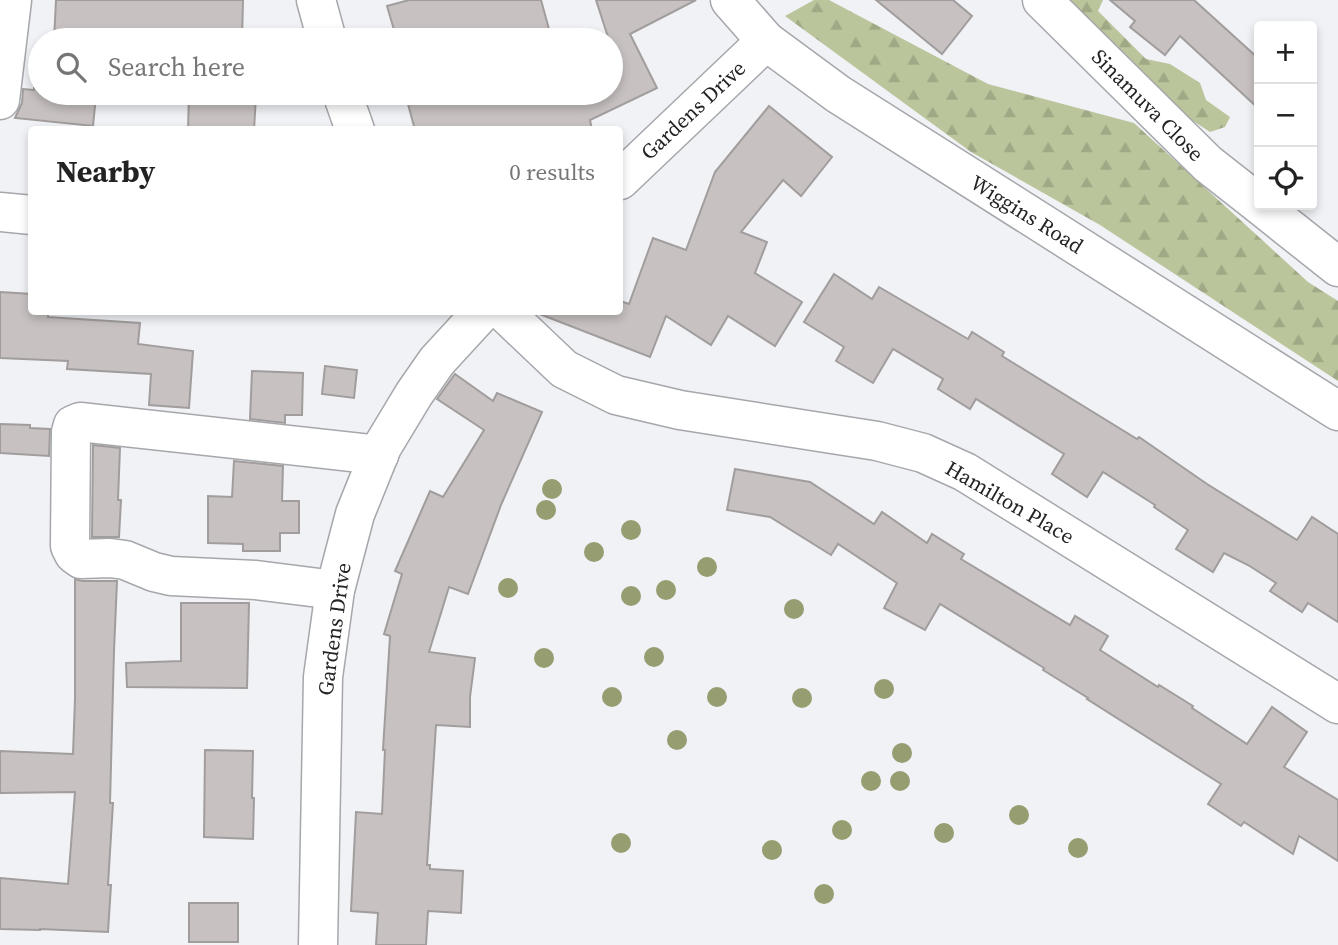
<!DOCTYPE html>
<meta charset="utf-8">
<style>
:root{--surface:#fff;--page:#f2f2f2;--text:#222;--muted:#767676;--line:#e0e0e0}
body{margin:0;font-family:"Source Serif 4",serif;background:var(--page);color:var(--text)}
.controls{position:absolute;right:21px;top:21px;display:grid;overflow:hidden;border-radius:7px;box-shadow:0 4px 10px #0003}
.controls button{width:63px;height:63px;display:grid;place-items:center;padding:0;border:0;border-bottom:2px solid var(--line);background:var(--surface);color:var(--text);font:35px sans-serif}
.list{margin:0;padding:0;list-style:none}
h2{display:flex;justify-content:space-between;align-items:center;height:91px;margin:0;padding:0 28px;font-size:30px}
h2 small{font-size:23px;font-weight:400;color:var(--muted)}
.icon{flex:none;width:38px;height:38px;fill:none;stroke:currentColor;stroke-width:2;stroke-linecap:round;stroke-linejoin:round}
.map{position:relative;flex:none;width:1338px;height:945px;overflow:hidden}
.search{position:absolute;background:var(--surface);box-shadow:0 4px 10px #0003;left:28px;top:28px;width:595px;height:77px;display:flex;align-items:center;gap:18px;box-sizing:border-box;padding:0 24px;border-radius:38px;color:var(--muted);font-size:26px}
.panel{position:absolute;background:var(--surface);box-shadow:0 4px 10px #0003;left:28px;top:126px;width:595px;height:189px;border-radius:7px}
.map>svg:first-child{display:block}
.forest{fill:url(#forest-firs)}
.building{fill:#c7c1c1;stroke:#a29d9d;stroke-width:2}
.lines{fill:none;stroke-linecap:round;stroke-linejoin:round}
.minor-casing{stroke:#a5a7ab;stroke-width:41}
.minor{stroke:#fff;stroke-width:38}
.tree{fill:#959d71}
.labels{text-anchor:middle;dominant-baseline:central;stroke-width:5;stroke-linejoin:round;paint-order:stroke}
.street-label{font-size:21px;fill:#232426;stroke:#fff}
</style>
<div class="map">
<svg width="1338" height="945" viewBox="0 0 1338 945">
<defs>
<pattern id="forest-firs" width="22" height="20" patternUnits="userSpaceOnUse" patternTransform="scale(1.75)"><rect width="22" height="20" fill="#bac59b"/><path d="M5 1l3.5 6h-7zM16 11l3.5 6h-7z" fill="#a0a985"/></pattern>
</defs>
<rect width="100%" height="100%" fill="#f0f2f6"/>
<g class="forest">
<polygon points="814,0 829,0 988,84 1134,123 1308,282 1338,301 1338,381 1100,225 971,152 785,16"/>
<polygon points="1065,0 1103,0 1098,11 1146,59 1170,64 1200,83 1206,100 1230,117 1225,127 1210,132 1187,117"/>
</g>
<g class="building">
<polygon points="56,0 243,0 242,40 54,40"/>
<polygon points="409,0 541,0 552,40 397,40 387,6"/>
<polygon points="596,0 696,0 630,34 657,88 590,120 592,130 415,130 405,93 566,93 566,94 569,93 611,93 611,73 619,69 611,40 609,40"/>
<polygon points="876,0 953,0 972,16 942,54"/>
<polygon points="1110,0 1194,0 1259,59 1259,109 1180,36 1165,55 1130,27 1135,21"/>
<polygon points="34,88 40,88 40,93 88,93 88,95 96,96 93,126 15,118 22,103 23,89 34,90"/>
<polygon points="189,93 256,96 254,130 188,130"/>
<polygon points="769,106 832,157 801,196 783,180 741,232 767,242 755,273 802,302 775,346 728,316 711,345 666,316 650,357 537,313 537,312 620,312 620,301 629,304 653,238 686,250 715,172"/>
<polygon points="834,274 872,299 879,287 968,339 972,332 1004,352 1002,356 1137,439 1139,437 1207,484 1297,540 1312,517 1338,534 1338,622 1308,603 1302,612 1270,591 1276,583 1248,565 1224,553 1213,572 1176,549 1188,530 1154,507 1155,505 1103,472 1087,497 1052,474 1064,454 976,399 970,409 938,389 943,379 893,349 873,383 836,361 844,347 804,322"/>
<polygon points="0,292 32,294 32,312 48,312 48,317 140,323 138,344 193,351 189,408 149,405 151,374 67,369 68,361 0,358"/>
<polygon points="325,366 357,370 354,398 322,394"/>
<polygon points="252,371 303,373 302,415 285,415 285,423 250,419"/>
<polygon points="455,374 493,401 497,393 542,412 501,505 468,594 449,587 429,652 475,658 470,697 470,727 436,725 427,865 430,865 430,869 463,871 461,913 428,911 426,945 376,945 378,913 351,911 356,812 382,814 385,750 383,750 390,636 384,634 402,574 395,571 430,491 443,497 484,430 437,399"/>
<polygon points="0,424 30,425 30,428 50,429 49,456 0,453"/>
<polygon points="93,445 120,448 118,500 121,500 119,537 92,537"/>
<polygon points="234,461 283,466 282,501 299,501 299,533 280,533 280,551 243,551 243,544 208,543 208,496 232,497"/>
<polygon points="735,469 810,482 874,524 882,512 927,543 932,534 964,554 961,559 1070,625 1075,616 1108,636 1100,650 1158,687 1159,685 1193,706 1192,708 1247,744 1272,707 1307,732 1284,767 1338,800 1338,861 1299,836 1293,854 1244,822 1241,826 1208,804 1221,784 1087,699 1088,698 1043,670 1044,668 940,604 925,630 884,608 897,583 838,544 831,555 770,517 727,510"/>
<polygon points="75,579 82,581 117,581 114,651 110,803 113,803 108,885 111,885 108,932 40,929 40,930 0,929 0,878 68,884 75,792 0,793 0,751 73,754 75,699"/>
<polygon points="181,603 249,603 247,688 127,687 126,663 181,661"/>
<polygon points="205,750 253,751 252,798 254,798 253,839 204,837"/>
<rect x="189" y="903" width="49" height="39"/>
</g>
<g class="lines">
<defs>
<g id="minor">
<polyline points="316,0 327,40"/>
<polyline points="730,0 766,41 838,94 1338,411"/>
<polyline points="1042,0 1208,164 1259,204"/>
<polyline points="342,93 355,130"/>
<polyline points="0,100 12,0"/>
<polyline points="620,180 766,41"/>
<polyline points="1260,205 1338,267"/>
<polyline points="0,212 32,215"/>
<polyline points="504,312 564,369 616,395 680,410 877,441 923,453 965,472 1338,704"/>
<polyline points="335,590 256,580 171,576 154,572 125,560 110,558 81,559 74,554 70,546 71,432 73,425 80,422 379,455"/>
<polyline points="318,945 323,677 335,590 355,514 382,447 414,394 437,361 482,312"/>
</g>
</defs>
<use href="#minor" class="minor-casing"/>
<use href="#minor" class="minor"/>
</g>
<g class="tree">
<circle cx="552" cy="489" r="10"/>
<circle cx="546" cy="510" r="10"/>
<circle cx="631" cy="530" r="10"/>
<circle cx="594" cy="552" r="10"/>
<circle cx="707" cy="567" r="10"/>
<circle cx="508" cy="588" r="10"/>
<circle cx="666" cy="590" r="10"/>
<circle cx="631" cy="596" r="10"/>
<circle cx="794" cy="609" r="10"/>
<circle cx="654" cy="657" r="10"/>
<circle cx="544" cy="658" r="10"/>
<circle cx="884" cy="689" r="10"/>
<circle cx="612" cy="697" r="10"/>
<circle cx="717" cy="697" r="10"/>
<circle cx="802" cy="698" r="10"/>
<circle cx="677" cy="740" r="10"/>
<circle cx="902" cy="753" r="10"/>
<circle cx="871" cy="781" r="10"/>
<circle cx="900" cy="781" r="10"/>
<circle cx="1019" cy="815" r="10"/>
<circle cx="842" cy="830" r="10"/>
<circle cx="944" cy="833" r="10"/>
<circle cx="621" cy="843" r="10"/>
<circle cx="1078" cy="848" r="10"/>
<circle cx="772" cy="850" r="10"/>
<circle cx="824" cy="894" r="10"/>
</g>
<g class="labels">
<g class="street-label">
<text transform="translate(1148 105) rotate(45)">Sinamuva Close</text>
<text transform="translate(693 110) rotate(-43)">Gardens Drive</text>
<text transform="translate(1027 214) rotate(32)">Wiggins Road</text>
<text transform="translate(1010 502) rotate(30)">Hamilton Place</text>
<text transform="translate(334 629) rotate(-82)">Gardens Drive</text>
</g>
</g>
</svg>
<div class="controls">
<button>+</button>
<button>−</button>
<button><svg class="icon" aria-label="locate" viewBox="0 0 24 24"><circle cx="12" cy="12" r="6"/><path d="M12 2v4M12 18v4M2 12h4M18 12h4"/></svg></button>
</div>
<div class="search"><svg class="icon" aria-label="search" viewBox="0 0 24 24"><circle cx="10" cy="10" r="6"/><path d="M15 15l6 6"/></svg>Search here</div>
<section class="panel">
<h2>Nearby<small>0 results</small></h2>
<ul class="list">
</ul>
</section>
</div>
